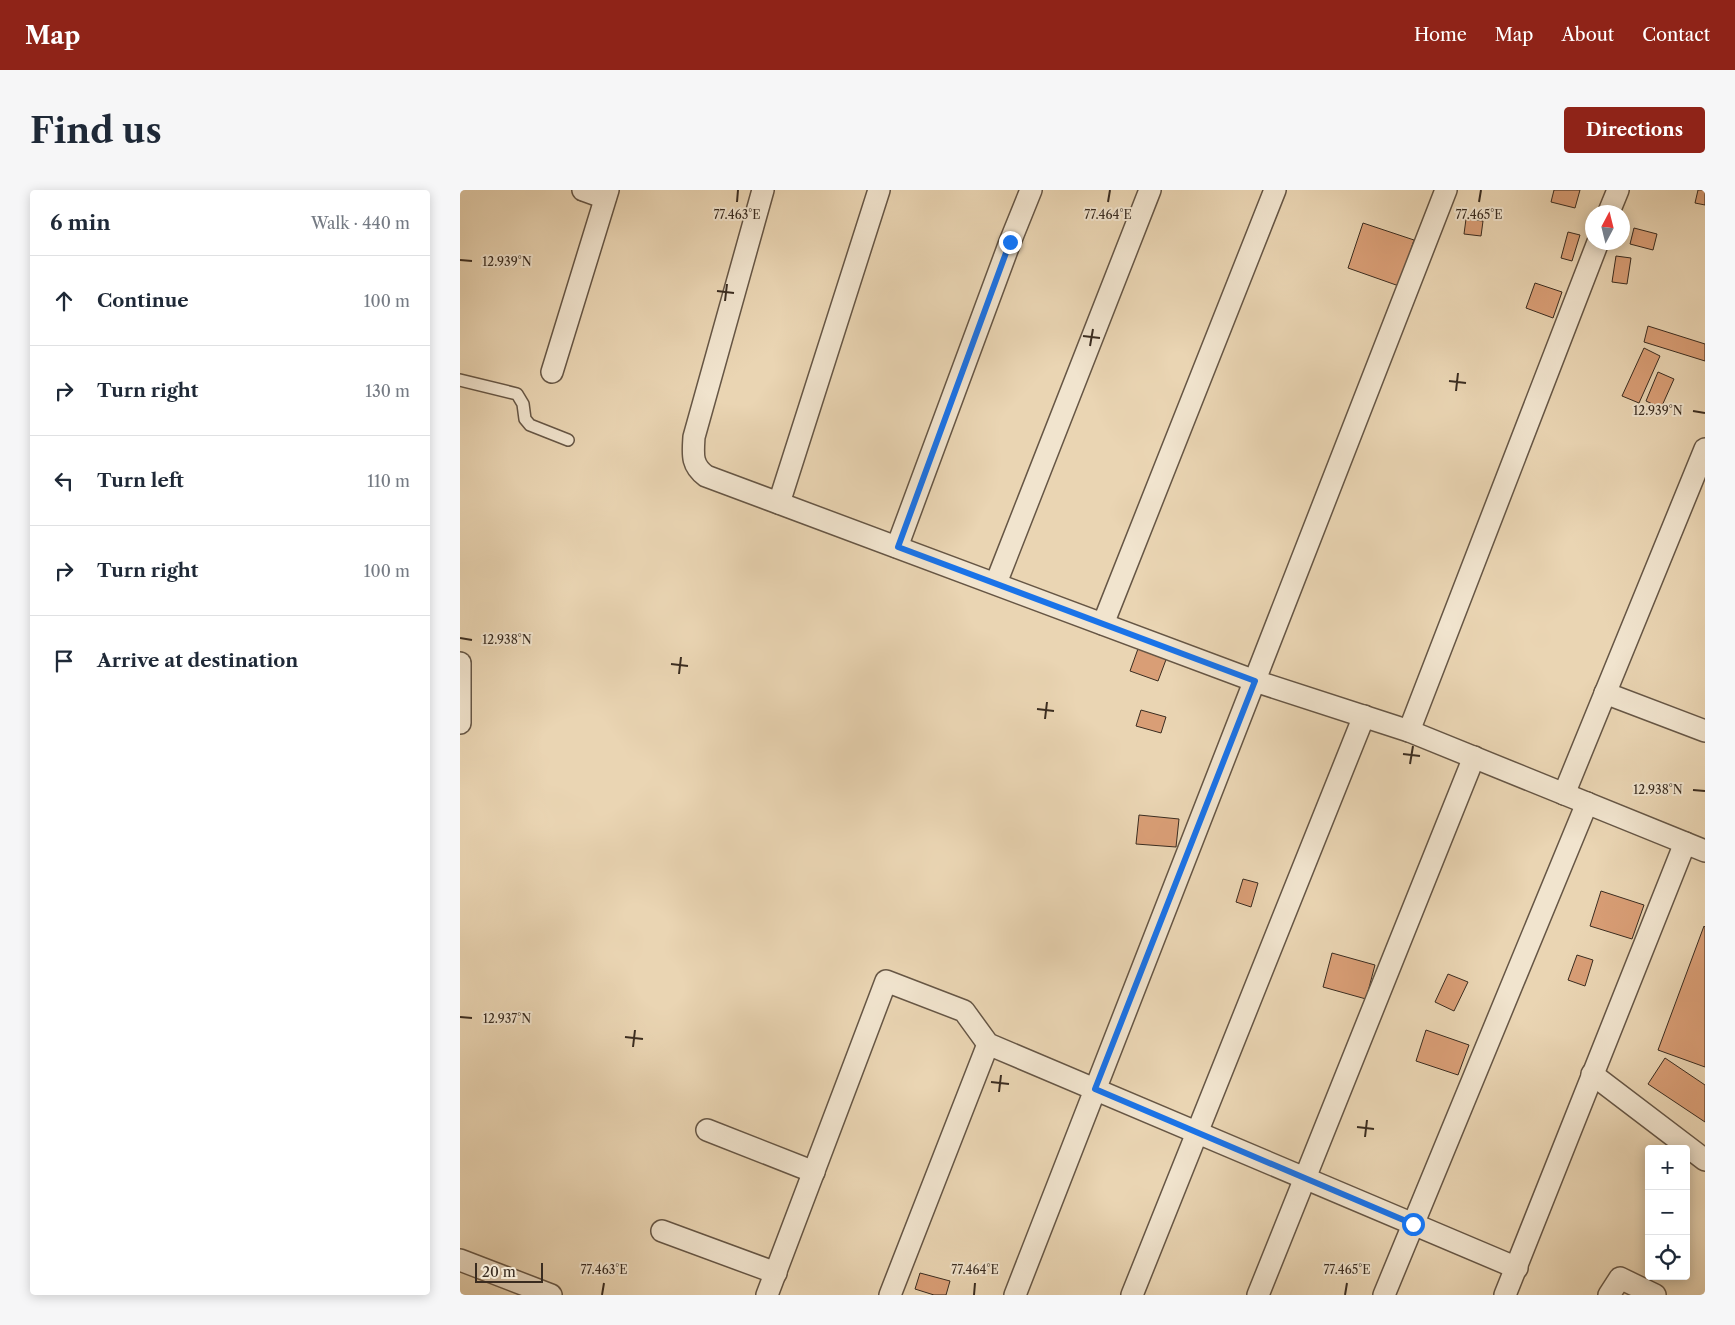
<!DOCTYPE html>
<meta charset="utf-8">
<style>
:root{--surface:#fff;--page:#f6f6f7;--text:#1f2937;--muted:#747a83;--line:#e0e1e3;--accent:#8f2418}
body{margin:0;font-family:"Libre Caslon Text",serif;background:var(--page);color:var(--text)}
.controls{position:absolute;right:15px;bottom:15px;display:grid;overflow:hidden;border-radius:5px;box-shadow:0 2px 12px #0003}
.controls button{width:45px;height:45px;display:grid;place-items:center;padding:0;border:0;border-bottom:1px solid var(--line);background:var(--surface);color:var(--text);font:25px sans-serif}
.compass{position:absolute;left:1125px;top:15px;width:45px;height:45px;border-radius:50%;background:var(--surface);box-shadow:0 2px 12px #0003;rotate:7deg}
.scale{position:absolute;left:15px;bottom:12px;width:68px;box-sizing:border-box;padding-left:5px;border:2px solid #3a2c20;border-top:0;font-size:14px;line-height:18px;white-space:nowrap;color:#3a2c20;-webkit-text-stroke:4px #f1e4ce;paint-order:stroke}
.stop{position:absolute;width:15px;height:15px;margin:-11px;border:4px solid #1a73e8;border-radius:50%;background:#fff}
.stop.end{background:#1a73e8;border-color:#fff;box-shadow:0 1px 5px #0008}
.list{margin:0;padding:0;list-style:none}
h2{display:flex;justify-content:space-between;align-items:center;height:65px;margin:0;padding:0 20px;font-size:21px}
h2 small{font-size:16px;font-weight:400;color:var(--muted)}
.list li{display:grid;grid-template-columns:32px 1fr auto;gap:15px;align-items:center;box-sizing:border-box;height:90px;padding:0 20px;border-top:1px solid var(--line)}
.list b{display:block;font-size:19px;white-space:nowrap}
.list em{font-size:16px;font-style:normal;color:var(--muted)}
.icon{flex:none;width:28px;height:28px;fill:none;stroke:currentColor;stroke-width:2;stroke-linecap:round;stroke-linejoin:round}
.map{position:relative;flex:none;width:1245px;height:1105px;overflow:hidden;border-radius:5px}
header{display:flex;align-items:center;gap:30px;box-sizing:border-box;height:70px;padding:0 25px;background:var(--accent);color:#fff}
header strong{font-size:24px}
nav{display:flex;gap:28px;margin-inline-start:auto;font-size:18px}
.intro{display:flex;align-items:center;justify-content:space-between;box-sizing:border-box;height:120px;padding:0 30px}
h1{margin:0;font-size:35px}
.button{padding:12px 22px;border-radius:5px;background:var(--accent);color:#fff;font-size:18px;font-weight:700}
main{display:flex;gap:30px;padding:0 30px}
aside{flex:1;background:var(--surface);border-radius:5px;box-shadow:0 2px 12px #0003}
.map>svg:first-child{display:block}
.building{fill:#d99e76;stroke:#3a2c20}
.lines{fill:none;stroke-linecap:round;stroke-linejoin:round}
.service-casing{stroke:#665645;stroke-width:14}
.minor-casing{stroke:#665645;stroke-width:24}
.service{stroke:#f1e4ce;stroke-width:11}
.minor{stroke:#f1e4ce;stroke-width:21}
.route{stroke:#1a73e8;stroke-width:6}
.ticks{fill:none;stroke:#3a2c20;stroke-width:2}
.ticks-label{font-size:12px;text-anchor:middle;fill:#3a2c20;stroke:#f1e4ce;stroke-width:4;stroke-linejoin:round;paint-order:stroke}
</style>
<header>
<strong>Map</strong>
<nav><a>Home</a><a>Map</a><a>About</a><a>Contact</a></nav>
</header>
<div class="intro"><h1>Find us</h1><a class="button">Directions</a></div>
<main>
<aside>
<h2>6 min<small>Walk · 440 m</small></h2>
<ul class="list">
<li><svg class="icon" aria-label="ahead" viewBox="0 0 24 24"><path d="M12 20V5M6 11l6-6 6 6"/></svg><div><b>Continue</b></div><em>100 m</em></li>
<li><svg class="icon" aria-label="right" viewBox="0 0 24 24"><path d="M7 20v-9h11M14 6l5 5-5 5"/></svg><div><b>Turn right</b></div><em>130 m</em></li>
<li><svg class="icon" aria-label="left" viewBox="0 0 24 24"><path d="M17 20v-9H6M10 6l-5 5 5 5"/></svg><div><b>Turn left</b></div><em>110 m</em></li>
<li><svg class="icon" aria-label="right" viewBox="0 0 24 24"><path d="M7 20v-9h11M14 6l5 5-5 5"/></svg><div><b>Turn right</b></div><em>100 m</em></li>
<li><svg class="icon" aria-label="arrive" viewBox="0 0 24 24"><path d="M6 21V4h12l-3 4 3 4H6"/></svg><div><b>Arrive at destination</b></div></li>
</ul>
</aside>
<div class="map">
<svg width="1245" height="1105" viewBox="0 0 1245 1105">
<rect width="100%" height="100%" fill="#ead5b3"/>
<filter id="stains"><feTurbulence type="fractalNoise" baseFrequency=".004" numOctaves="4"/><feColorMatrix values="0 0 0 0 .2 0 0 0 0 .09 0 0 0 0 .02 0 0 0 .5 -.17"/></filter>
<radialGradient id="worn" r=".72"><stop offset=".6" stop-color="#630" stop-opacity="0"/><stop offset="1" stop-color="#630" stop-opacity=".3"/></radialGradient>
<g class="building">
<polygon points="1094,0 1120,0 1115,18 1091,12"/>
<polygon points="1238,0 1245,0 1245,15 1235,13"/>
<polygon points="1006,29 1023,31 1021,46 1004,44"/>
<polygon points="903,33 954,50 939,96 888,78"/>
<polygon points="1174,38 1197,44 1193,60 1170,54"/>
<polygon points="1108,42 1120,45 1112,71 1101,68"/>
<polygon points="1156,66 1171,68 1167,94 1152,92"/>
<polygon points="1075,93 1102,102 1093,128 1066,118"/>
<polygon points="1188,136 1245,154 1245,171 1184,152"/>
<polygon points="1184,158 1200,166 1179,213 1162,206"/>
<polygon points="1198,182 1214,189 1201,218 1186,211"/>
<polygon points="679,456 707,467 698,491 670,481"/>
<polygon points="681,520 706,527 701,543 676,536"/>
<polygon points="679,625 719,629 716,657 676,654"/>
<polygon points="783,689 798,693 791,717 776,712"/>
<polygon points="1141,701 1184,715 1172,749 1130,736"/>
<polygon points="1244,736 1245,737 1245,877 1198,860"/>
<polygon points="872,763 915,775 906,809 863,797"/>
<polygon points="1117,765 1133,770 1125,796 1108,790"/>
<polygon points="988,784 1008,792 994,821 975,812"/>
<polygon points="966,840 1009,855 998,885 956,871"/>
<polygon points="1205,868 1245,895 1245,932 1188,894"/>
<polygon points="460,1083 490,1091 486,1105 474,1105 455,1099"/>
</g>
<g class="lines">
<defs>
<polyline id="service" points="0,190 57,204 63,214 65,229 70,235 108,250"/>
<g id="minor">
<polyline points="123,0 145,8"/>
<path d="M303 0 234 247C233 264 231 275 246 286L795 491 949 541 1245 661"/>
<polyline points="1149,22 1158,0"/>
<polyline points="92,182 148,0"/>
<polyline points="319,313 419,0"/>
<polyline points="437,357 550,52 571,0"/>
<polyline points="536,393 690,0"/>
<polyline points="643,434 815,0"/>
<polyline points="0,473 0,533"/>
<polyline points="1145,503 1245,541"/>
<polyline points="949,541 1138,52"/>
<polyline points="1104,604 1245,259"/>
<polyline points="1132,884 1245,970"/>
<polyline points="247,940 354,982"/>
<polyline points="202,1041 316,1083"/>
<polyline points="0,1070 91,1105"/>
<polyline points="307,1105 426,791 504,821 528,854 1057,1078"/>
<polyline points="430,1105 528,854"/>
<polyline points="555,1105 986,0"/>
<polyline points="672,1105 904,526"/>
<polyline points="798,1105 1014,567"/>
<polyline points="924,1105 1127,613"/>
<polyline points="1045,1105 1225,653"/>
<polyline points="1149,1105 1160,1088 1195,1105"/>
</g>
</defs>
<use href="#service" class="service-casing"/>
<use href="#minor" class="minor-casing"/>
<use href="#service" class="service"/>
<use href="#minor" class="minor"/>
</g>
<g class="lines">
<polyline class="route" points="550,52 438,357 795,491 635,899 953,1034"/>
</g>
<path class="ticks" d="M277 12 278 0M648 12 650 0M1019 12 1021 0M0 70 12 71M257 101 274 103M265 111 267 94M623 146 640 148M630 156 633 139M989 191 1006 193M996 201 998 183M1233 221 1245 223M0 448 12 450M211 474 228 476M219 484 221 467M577 519 594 521M585 529 587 512M943 564 960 566M950 574 953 556M1233 600 1245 601M0 827 12 828M165 847 183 849M173 857 175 840M531 892 549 894M539 902 541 885M897 937 914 939M905 947 907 930M142 1105 144 1093M514 1105 515 1093M885 1105 887 1093"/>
<g class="ticks-label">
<text x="277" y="29">77.463°E</text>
<text x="648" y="29">77.464°E</text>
<text x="1019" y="29">77.465°E</text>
<text x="47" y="76">12.939°N</text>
<text x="1198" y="225">12.939°N</text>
<text x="47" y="454">12.938°N</text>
<text x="1198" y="604">12.938°N</text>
<text x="47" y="833">12.937°N</text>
<text x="144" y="1084">77.463°E</text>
<text x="515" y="1084">77.464°E</text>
<text x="887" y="1084">77.465°E</text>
</g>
<rect width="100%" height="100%" filter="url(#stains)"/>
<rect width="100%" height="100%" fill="url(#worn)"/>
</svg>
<div class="controls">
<button>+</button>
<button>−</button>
<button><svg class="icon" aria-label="locate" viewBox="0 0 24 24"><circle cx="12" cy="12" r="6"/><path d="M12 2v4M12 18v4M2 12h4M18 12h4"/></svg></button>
</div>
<svg class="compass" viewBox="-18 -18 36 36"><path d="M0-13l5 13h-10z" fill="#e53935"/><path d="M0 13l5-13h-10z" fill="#747a83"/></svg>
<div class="scale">20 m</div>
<div class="stop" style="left:953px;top:1034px"></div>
<div class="stop end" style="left:550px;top:52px"></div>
</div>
</main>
